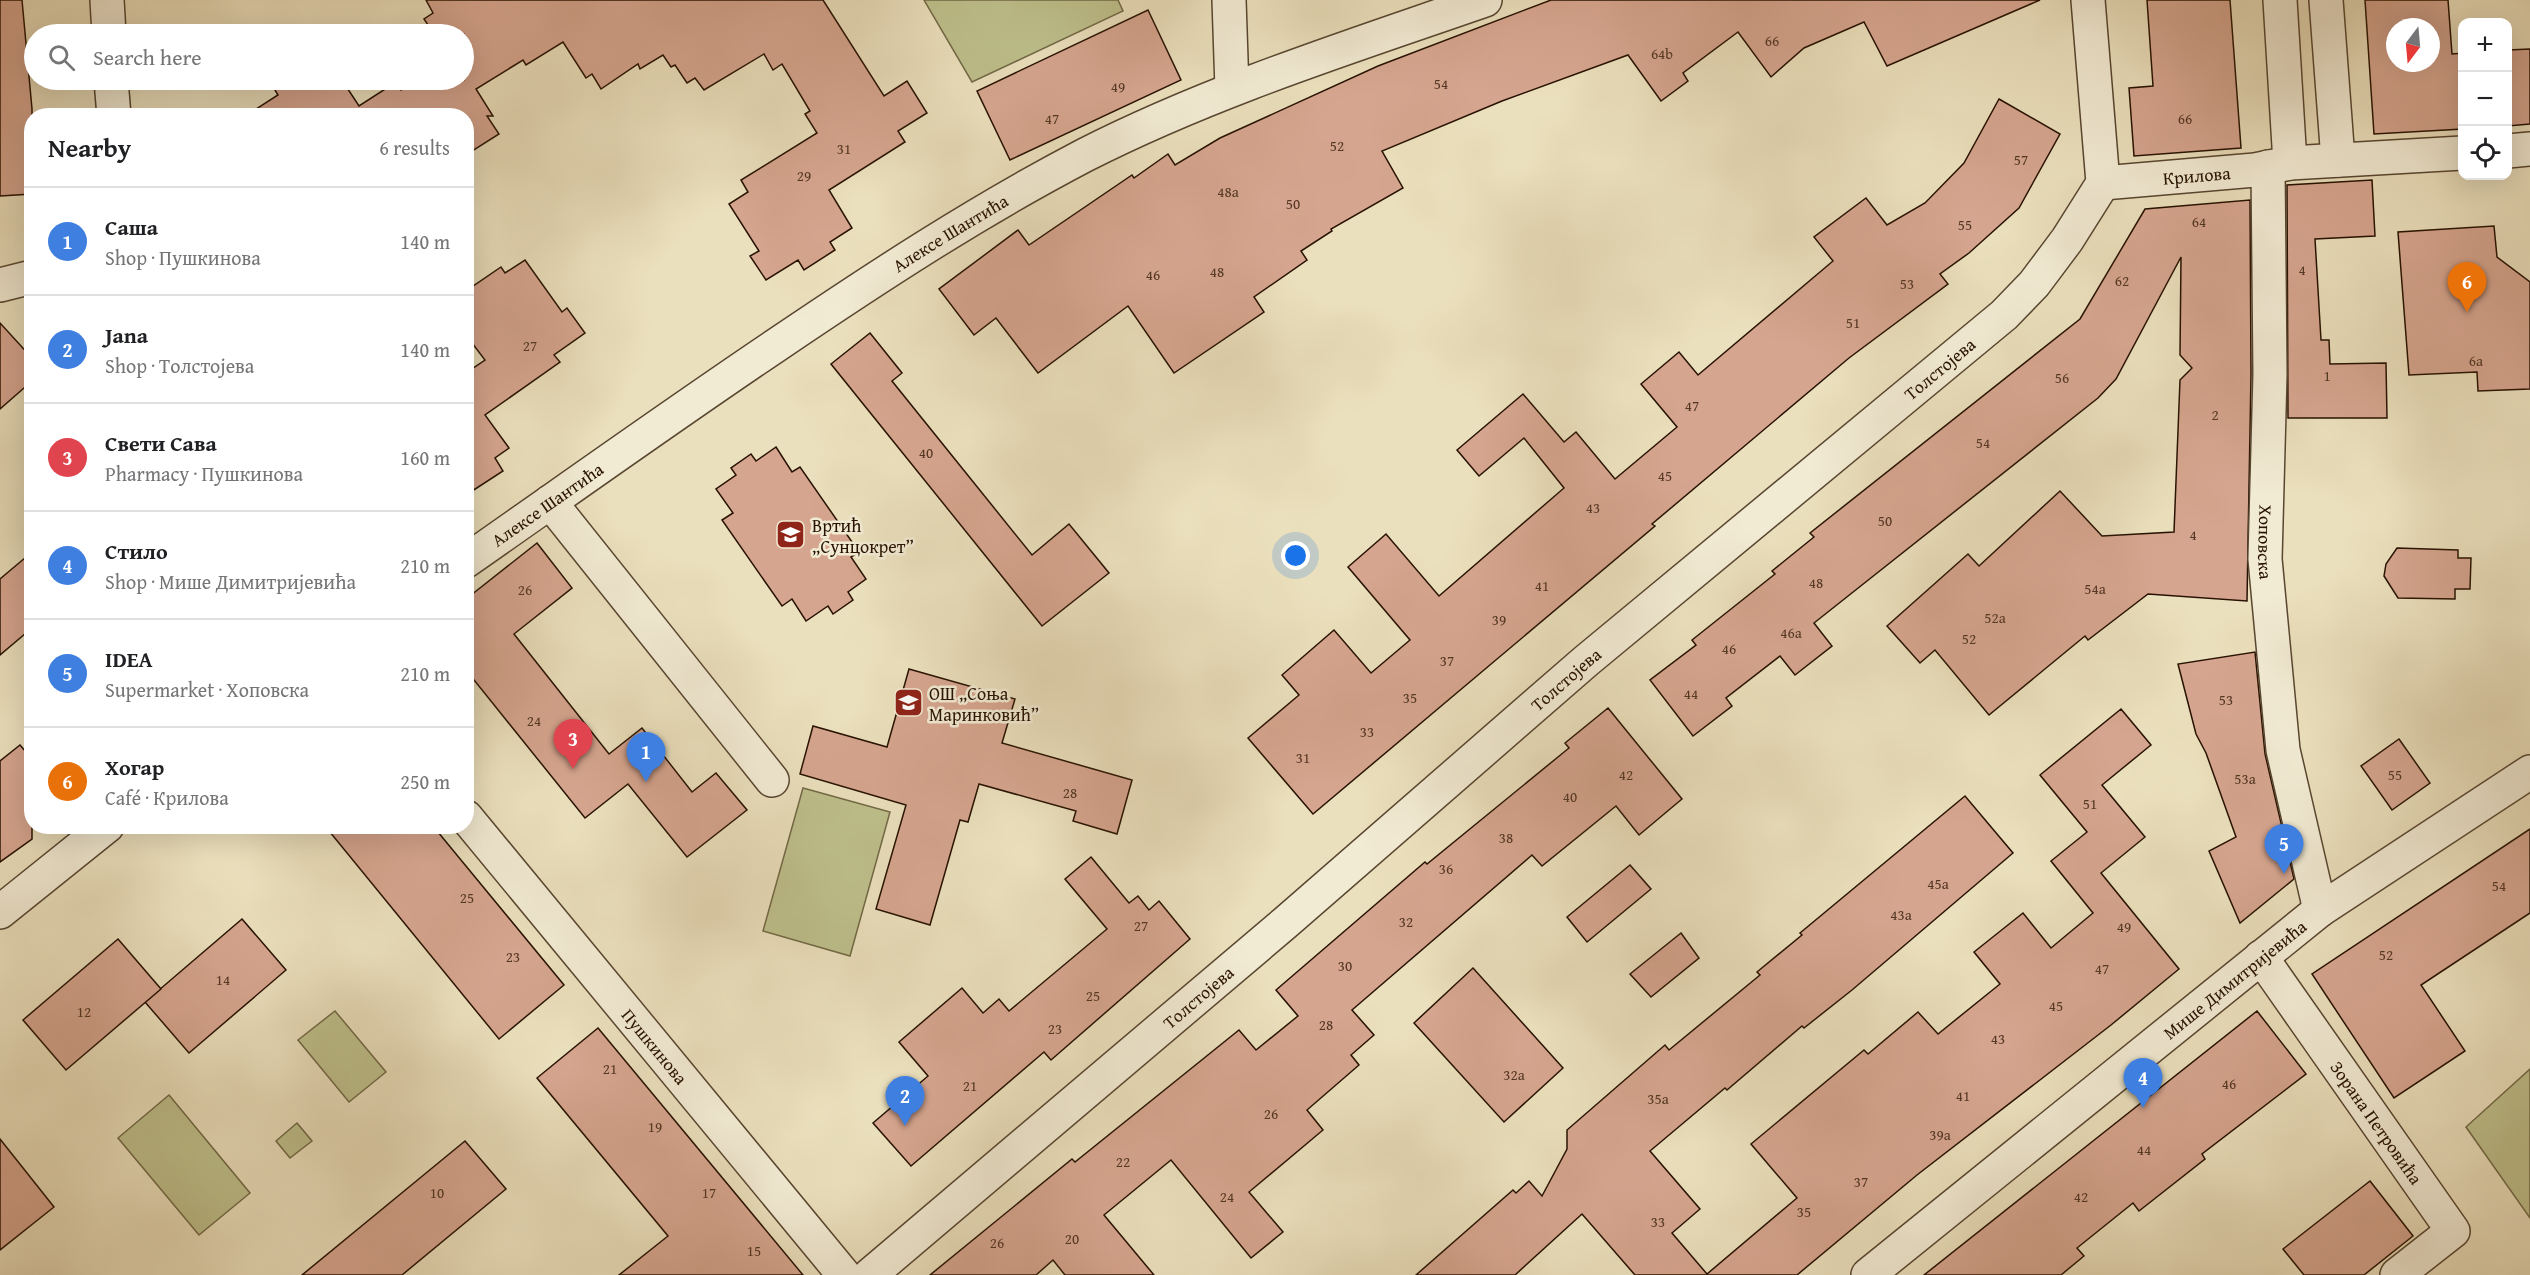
<!DOCTYPE html>
<meta charset="utf-8">
<style>
:root{--surface:#fff;--page:#f2f2f2;--text:#202124;--muted:#757577;--line:#e0e0e0;--accent:#8f2418}
body{margin:0;font-family:"Gentium Book Plus",serif;background:var(--page);color:var(--text)}
.controls{position:absolute;right:18px;top:18px;display:grid;overflow:hidden;border-radius:12px;box-shadow:0 6px 24px #0002}
.controls button{width:54px;height:54px;display:grid;place-items:center;padding:0;border:0;border-bottom:2px solid var(--line);background:var(--surface);color:var(--text);font:30px sans-serif}
.compass{position:absolute;left:2386px;top:18px;width:54px;height:54px;border-radius:50%;background:var(--surface);box-shadow:0 6px 24px #0002;rotate:196deg}
.you{position:absolute;left:1296px;top:556px;width:21px;height:21px;margin:-15px;border:4px solid #fff;border-radius:50%;background:#1a73e8;box-shadow:0 0 0 9px #1a73e833}
.badge{display:grid;place-items:center;width:39px;height:39px;border-radius:50%;background:var(--accent);color:#fff;font-size:20px;font-weight:700}
.pin{position:absolute;translate:-50% -50px;filter:drop-shadow(0 2px 3px #0008)}
.pin::after{content:'';position:absolute;top:32px;width:21px;height:18px;background:inherit;clip-path:polygon(0 0,100% 0,50% 100%)}
.list{margin:0;padding:0;list-style:none}
h2{display:flex;justify-content:space-between;align-items:center;height:78px;margin:0;padding:0 24px;font-size:26px}
h2 small{font-size:20px;font-weight:400;color:var(--muted)}
.list li{display:grid;grid-template-columns:39px 1fr auto;gap:18px;align-items:center;box-sizing:border-box;height:108px;padding:0 24px;border-top:2px solid var(--line)}
.list b{display:block;font-size:22px;white-space:nowrap}
.list p{margin:0;font-size:20px;white-space:nowrap;color:var(--muted)}
.list em{font-size:20px;font-style:normal;color:var(--muted)}
.icon{flex:none;width:33px;height:33px;fill:none;stroke:currentColor;stroke-width:2;stroke-linecap:round;stroke-linejoin:round}
.map{position:relative;flex:none;width:2530px;height:1275px;overflow:hidden}
.search{position:absolute;background:var(--surface);box-shadow:0 6px 24px #0002;left:24px;top:24px;width:450px;height:66px;display:flex;align-items:center;gap:15px;box-sizing:border-box;padding:0 21px;border-radius:33px;color:var(--muted);font-size:22px}
.panel{position:absolute;background:var(--surface);box-shadow:0 6px 24px #0002;left:24px;top:108px;width:450px;height:726px;border-radius:24px}
.map>svg:first-child{display:block}
.green{fill:#bec08c;stroke:#726946;stroke-width:1.5}
.building{fill:#d6a58f;stroke:#271201;stroke-width:1.5;fill-rule:evenodd}
.lines{fill:none;stroke-linecap:round;stroke-linejoin:round}
.minor-casing{stroke:#584630;stroke-width:36}
.minor{stroke:#f2ebd4;stroke-width:33}
.labels{text-anchor:middle;dominant-baseline:central;stroke-width:5;stroke-linejoin:round;paint-order:stroke}
.number-label{font-size:15px;fill:#533724}
.street-label{font-size:18px;fill:#271201;stroke:#f2ebd4}
.poi-label{font-size:18px;fill:#271201;stroke:#f2ebd4;text-anchor:start}
</style>
<div class="map">
<svg width="2530" height="1275" viewBox="0 0 2530 1275">
<rect width="100%" height="100%" fill="#ebe0bd"/>
<filter id="stains"><feTurbulence type="fractalNoise" baseFrequency=".00333" numOctaves="4"/><feColorMatrix values="0 0 0 0 .2 0 0 0 0 .09 0 0 0 0 .02 0 0 0 .5 -.17"/></filter>
<radialGradient id="worn" r=".72"><stop offset=".6" stop-color="#630" stop-opacity="0"/><stop offset="1" stop-color="#630" stop-opacity=".3"/></radialGradient>
<g class="green">
<polygon points="924,0 1118,0 1123,11 972,82"/>
<polygon points="803,788 890,812 850,956 763,931"/>
<polygon points="335,1011 386,1072 349,1102 298,1040"/>
<polygon points="2530,1069 2530,1218 2466,1127"/>
<polygon points="169,1095 250,1193 199,1235 118,1138"/>
<polygon points="297,1123 312,1141 290,1158 276,1141"/>
</g>
<g class="building">
<polygon points="0,0 22,0 32,109 32,194 0,196"/>
<polygon points="426,0 823,0 884,96 907,81 927,113 898,131 905,142 829,190 852,228 830,242 835,250 804,270 798,260 766,280 750,256 759,251 729,204 748,192 741,180 817,133 805,114 810,111 782,64 773,70 764,54 704,90 695,78 687,83 675,65 671,67 663,55 640,69 638,64 601,89 592,74 586,78 563,42 526,65 523,60 476,89 493,116 487,116 499,134 466,155 466,116 245,116 278,95 269,80 342,80 359,106 396,82 401,90 419,80 464,80 464,34 434,34 424,19 433,13"/>
<polygon points="1551,0 2040,0 1887,66 1864,22 1804,48 1771,77 1738,32 1683,73 1688,81 1661,101 1628,55 1502,101 1382,151 1403,188 1331,229 1332,231 1301,251 1307,260 1254,297 1264,312 1174,373 1128,306 1038,373 996,318 974,335 939,289 1018,230 1029,245 1132,175 1134,178 1168,154 1175,165 1220,138 1378,66"/>
<polygon points="2147,0 2230,0 2241,148 2134,156 2129,88 2153,86"/>
<path d="M2365 0H2448L2452 54 2463 53V129L2374 134ZM2395 27H2431V63H2395Z"/>
<polygon points="1148,10 1181,80 1010,160 977,91"/>
<polygon points="2530,49 2530,124 2508,126 2508,50"/>
<polygon points="1999,99 2060,134 2019,208 1969,253 1940,274 1948,284 1849,358 1652,524 1655,526 1313,814 1248,738 1299,695 1282,675 1334,630 1371,673 1410,640 1348,567 1386,534 1439,596 1564,488 1524,438 1479,476 1457,450 1523,394 1564,442 1576,432 1615,479 1677,427 1641,384 1679,352 1698,375 1833,261 1814,237 1866,198 1887,225 1925,203 1964,163"/>
<polygon points="2372,180 2375,236 2315,239 2321,340 2329,340 2330,364 2386,363 2387,418 2288,418 2287,185"/>
<polygon points="2250,200 2251,374 2247,601 2148,594 2088,640 2085,636 1989,715 1935,650 1920,663 1887,626 1968,554 1979,566 2060,491 2102,536 2174,532 2180,380 2192,368 2180,355 2181,257 2116,379 2098,398 1814,623 1832,646 1795,675 1780,656 1726,698 1732,706 1693,736 1650,680 1696,645 1692,640 1775,574 1772,571 1814,537 1810,533 2080,319 2145,209"/>
<polygon points="2494,226 2497,257 2530,282 2530,389 2478,391 2477,372 2409,375 2398,232"/>
<polygon points="525,260 562,312 567,308 585,333 554,355 560,362 485,415 509,448 495,458 503,471 466,495 466,373 485,360 466,335 466,291 501,267 505,273"/>
<polygon points="0,323 32,358 32,381 0,409"/>
<polygon points="870,333 902,373 892,381 1032,555 1069,524 1109,573 1042,626 831,364"/>
<polygon points="776,447 792,472 800,467 859,552 851,557 866,579 848,592 853,600 833,614 828,606 806,621 792,599 782,606 722,520 733,513 716,489 736,475 731,468 751,454 756,461"/>
<polygon points="537,543 572,588 514,634 609,754 642,728 692,792 716,773 747,810 687,857 628,784 585,818 466,670 466,599"/>
<polygon points="2397,548 2458,550 2458,558 2471,558 2470,589 2455,589 2455,599 2398,598 2384,576 2386,564"/>
<polygon points="32,552 32,628 0,655 0,579"/>
<polygon points="2255,652 2265,754 2294,879 2240,923 2209,851 2236,837 2206,753 2196,734 2178,664"/>
<polygon points="909,669 1015,699 1002,743 1132,780 1117,834 1073,821 1076,811 979,784 968,822 960,820 930,925 876,909 906,805 800,774 813,726 887,747"/>
<polygon points="1608,708 1682,799 1639,835 1616,806 1542,866 1532,855 1352,1010 1374,1035 1351,1055 1359,1065 1307,1110 1323,1130 1249,1192 1283,1232 1251,1258 1171,1160 1104,1215 1154,1275 1065,1275 1053,1260 1036,1275 930,1275 1072,1159 1075,1162 1239,1030 1256,1050 1298,1016 1276,990 1425,862 1427,864 1569,748 1565,743"/>
<polygon points="2121,709 2151,745 2102,785 2145,837 2101,873 2179,969 2111,1025 1917,1175 1797,1275 1635,1275 1582,1214 1515,1275 1416,1275 1513,1190 1516,1193 1529,1181 1542,1196 1567,1149 1567,1130 1665,1045 1669,1050 1760,975 1757,972 1802,935 1800,933 1965,796 2013,853 1852,990 1804,1028 1802,1026 1727,1090 1725,1088 1650,1151 1700,1209 1672,1233 1707,1274 1797,1198 1751,1144 1864,1050 1868,1054 1918,1012 1938,1034 2000,984 1974,952 2023,913 2051,948 2093,913 2051,861 2087,832 2040,775"/>
<polygon points="2399,739 2430,783 2392,810 2361,766"/>
<polygon points="20,745 32,759 32,839 0,862 0,761"/>
<polygon points="325,826 433,826 564,985 499,1039"/>
<polygon points="2530,829 2530,913 2421,985 2465,1051 2394,1098 2312,974"/>
<polygon points="1091,857 1129,903 1138,896 1149,910 1159,901 1190,939 1051,1060 1044,1052 911,1166 873,1123 928,1076 899,1042 962,988 983,1013 999,999 1009,1011 1107,929 1065,879"/>
<polygon points="1630,865 1651,889 1587,942 1567,917"/>
<polygon points="242,919 286,970 189,1053 145,1002"/>
<polygon points="1681,933 1699,958 1651,997 1630,974"/>
<polygon points="118,939 161,989 66,1070 23,1020"/>
<polygon points="1473,968 1563,1068 1504,1122 1414,1023"/>
<polygon points="2257,1011 2306,1074 2202,1154 2205,1159 2139,1211 2133,1203 2077,1248 2084,1256 2061,1275 1924,1275"/>
<polygon points="598,1028 803,1275 619,1275 668,1236 537,1078"/>
<polygon points="0,1139 54,1207 0,1250"/>
<polygon points="465,1141 506,1189 402,1275 302,1275"/>
<polygon points="2370,1181 2413,1236 2364,1275 2304,1275 2283,1249"/>
</g>
<g class="lines">
<defs>
<g id="minor">
<polyline points="107,0 109,34"/>
<polyline points="1229,0 1232,89"/>
<polyline points="2280,0 2290,163"/>
<polyline points="2326,0 2338,160"/>
<polyline points="111,80 114,116"/>
<polyline points="2508,151 2530,149"/>
<path id="s1" d="M2268 167 2270 374 2265 559 2283 750 2320 910"/>
<path id="s2" d="M2103 183 2255 170 2290 163 2462 153"/>
<polyline points="0,285 32,277"/>
<polyline points="550,502 772,780"/>
<path id="s3" d="M466 561C569 489 671 416 775 346 877 277 976 212 1085 155 1213 90 1350 47 1485 0"/>
<path id="s4" d="M466 817 844 1275"/>
<polyline points="0,912 107,826"/>
<path id="s5" d="M2261 957 2453 1231 2397 1275"/>
<path id="s6" d="M870 1275 1285 923 1586 661 2004 315 2034 284 2067 240 2103 183 2088 0"/>
<path id="s7" d="M1868 1275 2320 910 2530 772"/>
</g>
</defs>
<use href="#minor" class="minor-casing"/>
<use href="#minor" class="minor"/>
</g>
<defs>
<symbol id="school-square" viewBox="-11 -11 22 22"><rect x="-9" y="-9" width="18" height="18" rx="4" fill="#8f2418" stroke="#f2ebd4"/><path d="M0-5L7-2L0 1L-7-2ZM-4 1L0 2.5L4 1V4Q0 6-4 4Z" fill="#fff"/></symbol>
</defs>
<g fill-rule="evenodd">
<use href="#school-square" x="774" y="518" width="33" height="33"/>
<use href="#school-square" x="892" y="686" width="33" height="33"/>
</g>
<g class="labels">
<g class="number-label">
<text x="1772" y="40">66</text>
<text x="1662" y="53">64b</text>
<text x="1441" y="83">54</text>
<text x="1118" y="86">49</text>
<text x="1052" y="118">47</text>
<text x="2185" y="118">66</text>
<text x="1337" y="145">52</text>
<text x="844" y="148">31</text>
<text x="2021" y="159">57</text>
<text x="804" y="175">29</text>
<text x="1228" y="191">48a</text>
<text x="1293" y="203">50</text>
<text x="2199" y="221">64</text>
<text x="1965" y="224">55</text>
<text x="2302" y="269">4</text>
<text x="1217" y="271">48</text>
<text x="1153" y="274">46</text>
<text x="2122" y="280">62</text>
<text x="1907" y="283">53</text>
<text x="1853" y="322">51</text>
<text x="530" y="345">27</text>
<text x="2476" y="360">6a</text>
<text x="2327" y="375">1</text>
<text x="2062" y="377">56</text>
<text x="1692" y="405">47</text>
<text x="2215" y="414">2</text>
<text x="1983" y="442">54</text>
<text x="926" y="452">40</text>
<text x="1665" y="475">45</text>
<text x="1593" y="507">43</text>
<text x="1885" y="520">50</text>
<text x="2193" y="534">4</text>
<text x="1816" y="582">48</text>
<text x="1542" y="585">41</text>
<text x="2095" y="588">54a</text>
<text x="525" y="589">26</text>
<text x="1995" y="617">52a</text>
<text x="1499" y="619">39</text>
<text x="1791" y="632">46a</text>
<text x="1969" y="638">52</text>
<text x="1729" y="648">46</text>
<text x="1447" y="660">37</text>
<text x="1691" y="693">44</text>
<text x="1410" y="697">35</text>
<text x="2226" y="699">53</text>
<text x="534" y="720">24</text>
<text x="1367" y="731">33</text>
<text x="1303" y="757">31</text>
<text x="1626" y="774">42</text>
<text x="2395" y="774">55</text>
<text x="2245" y="778">53a</text>
<text x="1070" y="792">28</text>
<text x="1570" y="796">40</text>
<text x="2090" y="803">51</text>
<text x="1506" y="837">38</text>
<text x="1446" y="868">36</text>
<text x="1938" y="883">45a</text>
<text x="2499" y="885">54</text>
<text x="467" y="897">25</text>
<text x="1901" y="914">43a</text>
<text x="1406" y="921">32</text>
<text x="1141" y="925">27</text>
<text x="2124" y="926">49</text>
<text x="2386" y="954">52</text>
<text x="513" y="956">23</text>
<text x="1345" y="965">30</text>
<text x="2102" y="968">47</text>
<text x="223" y="979">14</text>
<text x="1093" y="995">25</text>
<text x="2056" y="1005">45</text>
<text x="84" y="1011">12</text>
<text x="1326" y="1024">28</text>
<text x="1055" y="1028">23</text>
<text x="1998" y="1038">43</text>
<text x="610" y="1068">21</text>
<text x="1514" y="1074">32a</text>
<text x="2229" y="1083">46</text>
<text x="970" y="1085">21</text>
<text x="1963" y="1095">41</text>
<text x="1658" y="1098">35a</text>
<text x="1271" y="1113">26</text>
<text x="655" y="1126">19</text>
<text x="1940" y="1134">39a</text>
<text x="2144" y="1149">44</text>
<text x="1123" y="1161">22</text>
<text x="1861" y="1181">37</text>
<text x="437" y="1192">10</text>
<text x="709" y="1192">17</text>
<text x="1227" y="1196">24</text>
<text x="2081" y="1196">42</text>
<text x="1804" y="1211">35</text>
<text x="1658" y="1221">33</text>
<text x="1072" y="1238">20</text>
<text x="997" y="1242">26</text>
<text x="754" y="1250">15</text>
</g>
<g class="street-label">
<text stroke="none"><textPath href="#s2" startOffset="94">Крилова</textPath></text>
<text stroke="none"><textPath href="#s3" startOffset="585">Алексе Шантића</textPath></text>
<text stroke="none"><textPath href="#s6" startOffset="1402">Толстојева</textPath></text>
<text stroke="none"><textPath href="#s3" startOffset="99">Алексе Шантића</textPath></text>
<text stroke="none"><textPath href="#s1" startOffset="375">Хоповска</textPath></text>
<text stroke="none"><textPath href="#s6" startOffset="916">Толстојева</textPath></text>
<text stroke="none"><textPath href="#s7" startOffset="471">Мише Димитријевића</textPath></text>
<text stroke="none"><textPath href="#s6" startOffset="430">Толстојева</textPath></text>
<text stroke="none"><textPath href="#s4" startOffset="297">Пушкинова</textPath></text>
<text stroke="none"><textPath href="#s5" startOffset="202">Зорана Петровића</textPath></text>
</g>
<g class="poi-label">
<text x="812" y="525">Вртић<tspan x="812" dy="21">„Сунцокрет”</tspan></text>
<text x="929" y="693">ОШ „Соња<tspan x="929" dy="21">Маринковић”</tspan></text>
</g>
</g>
<rect width="100%" height="100%" filter="url(#stains)"/>
<rect width="100%" height="100%" fill="url(#worn)"/>
</svg>
<div class="controls">
<button>+</button>
<button>−</button>
<button><svg class="icon" aria-label="locate" viewBox="0 0 24 24"><circle cx="12" cy="12" r="6"/><path d="M12 2v4M12 18v4M2 12h4M18 12h4"/></svg></button>
</div>
<svg class="compass" viewBox="-18 -18 36 36"><path d="M0-13l5 13h-10z" fill="#e53935"/><path d="M0 13l5-13h-10z" fill="#757577"/></svg>
<div class="you"></div>
<div class="pin badge" style="left:646px;top:782px;background:#3f7fe0">1</div>
<div class="pin badge" style="left:905px;top:1126px;background:#3f7fe0">2</div>
<div class="pin badge" style="left:573px;top:769px;background:#e0444e">3</div>
<div class="pin badge" style="left:2143px;top:1108px;background:#3f7fe0">4</div>
<div class="pin badge" style="left:2284px;top:874px;background:#3f7fe0">5</div>
<div class="pin badge" style="left:2467px;top:312px;background:#e8710a">6</div>
<div class="search"><svg class="icon" aria-label="search" viewBox="0 0 24 24"><circle cx="10" cy="10" r="6"/><path d="M15 15l6 6"/></svg>Search here</div>
<section class="panel">
<h2>Nearby<small>6 results</small></h2>
<ul class="list">
<li><span class="badge" style="background:#3f7fe0">1</span><div><b>Саша</b><p>Shop · Пушкинова</p></div><em>140 m</em></li>
<li><span class="badge" style="background:#3f7fe0">2</span><div><b>Jana</b><p>Shop · Толстојева</p></div><em>140 m</em></li>
<li><span class="badge" style="background:#e0444e">3</span><div><b>Свети Сава</b><p>Pharmacy · Пушкинова</p></div><em>160 m</em></li>
<li><span class="badge" style="background:#3f7fe0">4</span><div><b>Стило</b><p>Shop · Мише Димитријевића</p></div><em>210 m</em></li>
<li><span class="badge" style="background:#3f7fe0">5</span><div><b>IDEA</b><p>Supermarket · Хоповска</p></div><em>210 m</em></li>
<li><span class="badge" style="background:#e8710a">6</span><div><b>Хогар</b><p>Café · Крилова</p></div><em>250 m</em></li>
</ul>
</section>
</div>
